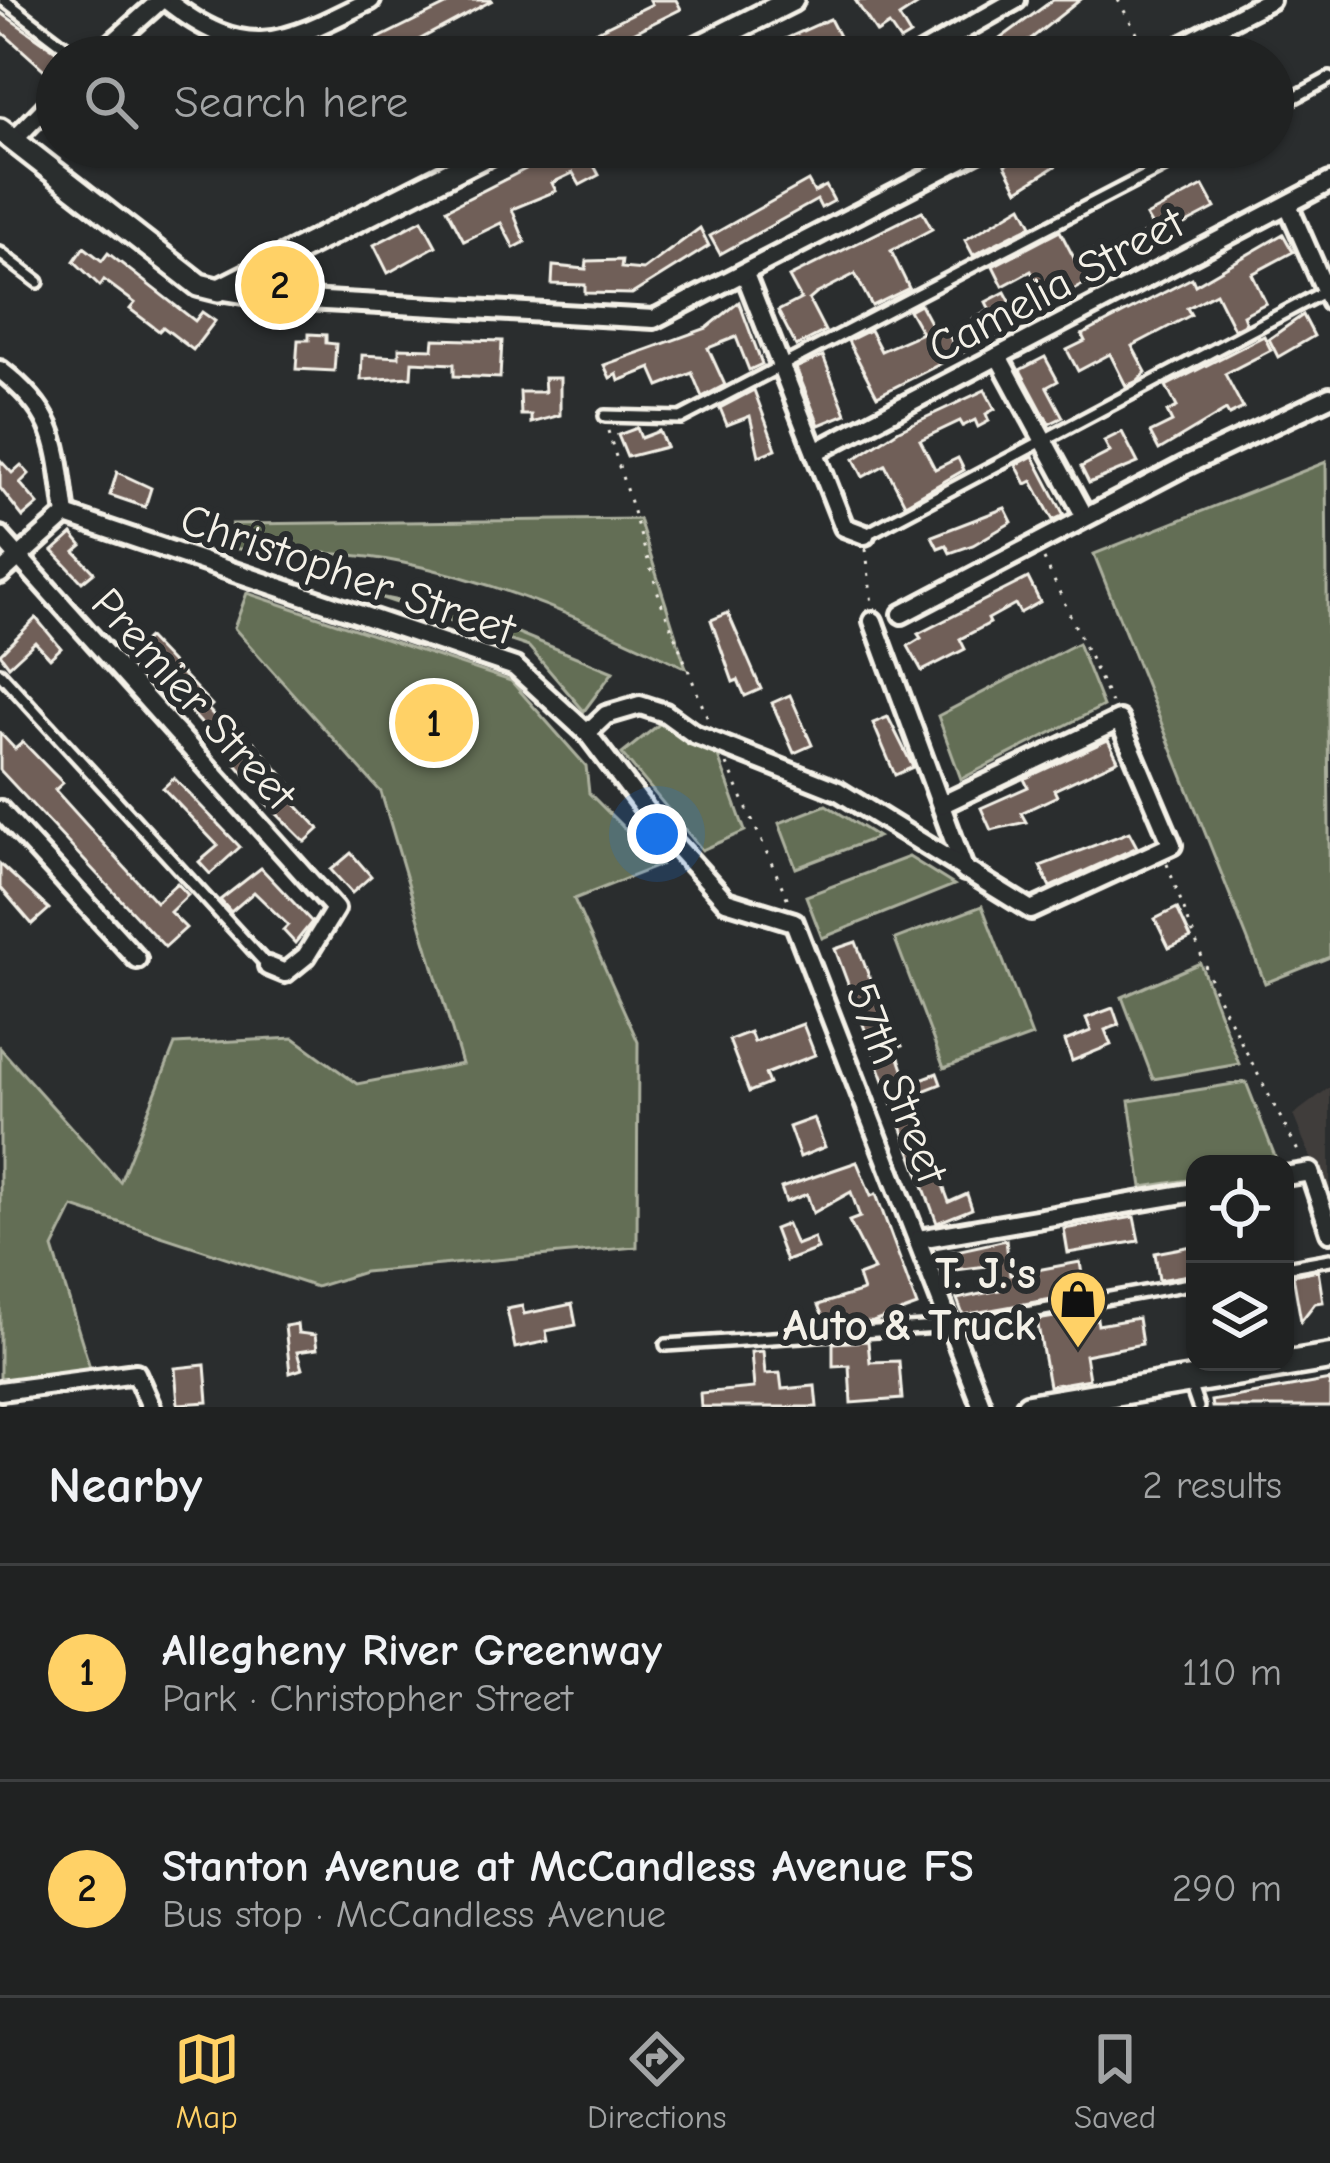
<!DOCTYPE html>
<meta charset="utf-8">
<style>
:root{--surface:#202222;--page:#282a2a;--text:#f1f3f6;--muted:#a2a4a5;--line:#3d3f40;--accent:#ffd166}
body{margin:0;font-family:"Comic Neue",sans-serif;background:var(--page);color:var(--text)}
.controls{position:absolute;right:36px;bottom:36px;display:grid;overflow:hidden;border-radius:24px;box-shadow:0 3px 9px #0004}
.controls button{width:108px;height:108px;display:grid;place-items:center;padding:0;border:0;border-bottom:3px solid var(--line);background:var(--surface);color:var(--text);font:60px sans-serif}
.you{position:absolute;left:657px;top:834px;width:42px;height:42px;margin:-30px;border:9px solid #fff;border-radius:50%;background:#1a73e8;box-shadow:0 0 0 18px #1a73e833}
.badge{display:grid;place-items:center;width:78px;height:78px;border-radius:50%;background:var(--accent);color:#111;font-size:39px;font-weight:700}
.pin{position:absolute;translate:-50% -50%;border:6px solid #fff;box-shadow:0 3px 12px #0006}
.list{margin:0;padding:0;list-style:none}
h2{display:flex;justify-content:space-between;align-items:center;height:156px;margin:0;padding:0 48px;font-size:51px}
h2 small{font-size:39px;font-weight:400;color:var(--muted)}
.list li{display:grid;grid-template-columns:78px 1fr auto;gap:36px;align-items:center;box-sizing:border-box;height:216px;padding:0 48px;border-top:3px solid var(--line)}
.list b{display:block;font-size:45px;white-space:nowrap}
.list p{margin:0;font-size:39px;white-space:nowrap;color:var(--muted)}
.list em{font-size:39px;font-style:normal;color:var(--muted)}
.icon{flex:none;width:66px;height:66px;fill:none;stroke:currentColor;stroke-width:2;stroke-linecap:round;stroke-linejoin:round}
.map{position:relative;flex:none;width:1330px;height:1407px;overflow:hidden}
.search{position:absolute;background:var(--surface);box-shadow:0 3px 9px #0004;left:36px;right:36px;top:36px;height:132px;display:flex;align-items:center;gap:30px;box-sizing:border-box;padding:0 42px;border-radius:66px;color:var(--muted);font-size:45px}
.sheet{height:588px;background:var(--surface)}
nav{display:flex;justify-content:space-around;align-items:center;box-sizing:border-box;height:168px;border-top:3px solid var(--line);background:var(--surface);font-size:33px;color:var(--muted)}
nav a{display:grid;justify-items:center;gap:6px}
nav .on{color:var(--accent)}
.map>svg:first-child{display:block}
.built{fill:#3f3c3b}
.green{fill:#636e55;stroke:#acb09e;stroke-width:3}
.building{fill:#705e59;stroke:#f4f1e8;stroke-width:3}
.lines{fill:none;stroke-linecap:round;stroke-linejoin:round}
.service-casing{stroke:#f4f1e8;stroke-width:18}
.minor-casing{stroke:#f4f1e8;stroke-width:26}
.tertiary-casing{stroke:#f4f1e8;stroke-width:30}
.secondary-casing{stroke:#f4f1e8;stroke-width:33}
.path{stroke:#f4f1e8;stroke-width:3;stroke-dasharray:3 9;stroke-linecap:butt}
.service{stroke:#2a2d2e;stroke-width:9}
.minor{stroke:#2a2d2e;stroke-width:16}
.tertiary{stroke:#2a2d2e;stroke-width:21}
.secondary{stroke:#2a2d2e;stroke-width:24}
.labels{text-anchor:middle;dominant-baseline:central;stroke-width:12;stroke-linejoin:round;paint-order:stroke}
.street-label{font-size:45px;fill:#f4f1e8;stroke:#2a2d2e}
.poi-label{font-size:45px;font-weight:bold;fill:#f4f1e8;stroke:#2a2d2e;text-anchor:end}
</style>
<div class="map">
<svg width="1330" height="1407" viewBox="0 0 1330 1407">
<rect width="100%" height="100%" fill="#2a2d2e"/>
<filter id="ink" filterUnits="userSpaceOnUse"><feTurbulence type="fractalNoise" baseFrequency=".00833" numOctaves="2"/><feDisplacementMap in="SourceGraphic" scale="24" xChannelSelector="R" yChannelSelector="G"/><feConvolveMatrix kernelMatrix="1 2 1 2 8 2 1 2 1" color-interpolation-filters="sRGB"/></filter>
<g filter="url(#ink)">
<polygon class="built" points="1330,1087 1330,1204 1293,1115"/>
<g class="green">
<polygon points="1326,462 1330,957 1265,983 1094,554"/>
<path d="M639 519 686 668C592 623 502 582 399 562 343 551 281 552 223 548L232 524Z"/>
<polygon points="247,593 511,681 586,766 589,793 661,865 574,899 638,1042 637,1247 364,1272 316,1287 73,1207 53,1248 92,1374 0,1386 0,1048 120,1182 175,1044 294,1038 357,1084 462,1064 381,792 234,628"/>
<polygon points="379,597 479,617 613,672 584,711 529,647"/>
<polygon points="1078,643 1103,706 961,779 938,716"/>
<polygon points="662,722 715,748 745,831 702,850 622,754"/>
<polygon points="826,805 878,837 796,868 779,823"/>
<polygon points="909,857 954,885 822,938 806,896"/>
<polygon points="982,906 1032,1036 944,1068 895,939"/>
<polygon points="1200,963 1239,1064 1153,1079 1122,997"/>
<polygon points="1246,1082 1278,1164 1195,1164 1195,1179 1142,1187 1129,1101"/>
</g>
<g class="building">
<polygon points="456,0 493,0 400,50 363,57 359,48"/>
<polygon points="650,0 676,0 681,9 585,57 544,57 652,4"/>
<polygon points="855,0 925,0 899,17 910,35 900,41 889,25 877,33"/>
<polygon points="1053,0 1080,0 1018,49 1024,57 975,57"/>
<polygon points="0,12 57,52 50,75 0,30"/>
<polygon points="830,19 841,40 807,57 745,57"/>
<polygon points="569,147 584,147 599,175 580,185 573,173 552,183 556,191 512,209 525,242 514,248 501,223 464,241 447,209"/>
<polygon points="1038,147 1085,147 1018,190 1005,165"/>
<polygon points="808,181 814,192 826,186 834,201 821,208 817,200 720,254 710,236"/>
<polygon points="1203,186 1215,208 1173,230 1176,235 1134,254 1127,242 1153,228 1146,216"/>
<polygon points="1022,206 1032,225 973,255 965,240"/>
<polygon points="922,211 932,229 891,251 909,288 872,306 855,274 816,294 809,300 825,331 796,346 778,311 801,299 789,277"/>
<polygon points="422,220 436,246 388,273 374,245"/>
<polygon points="700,228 709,246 632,294 585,293 585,285 552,284 553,266 586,269 587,261 622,260 621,268 643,270"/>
<polygon points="1060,231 1075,260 1092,251 1104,273 1048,304 1031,271 1003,286 993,266"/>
<polygon points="1283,234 1293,252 1252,274 1266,303 1243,315 1246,323 1234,329 1216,293 1187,308 1191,315 1132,346 1146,372 1137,381 1126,386 1110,354 1078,371 1067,350 1085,341 1082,335 1192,278 1195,285"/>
<polygon points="84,247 102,261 108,253 195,321 202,312 215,321 193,350 163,327 159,331 130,309 135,303 104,280 100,286 74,261"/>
<polygon points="1005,292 1019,318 995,331 997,335 877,396 848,341 870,330 881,351 922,333 909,310 920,304 936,334 946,329 953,343 979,330 973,319 990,310 986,302"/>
<polygon points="739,302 762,364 749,370 736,337 708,348 725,385 702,397 692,373 659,386 651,368 619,381 617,374 610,378 604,365 707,328"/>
<polygon points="1303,315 1314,336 1278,357 1269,339"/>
<polygon points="309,334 326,335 326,343 336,344 334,371 296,369 298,340 309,340"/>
<polygon points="1264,336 1271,350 1225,374 1243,408 1229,415 1226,410 1159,450 1150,433 1172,422 1167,412 1177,407 1166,386"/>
<polygon points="434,339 502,341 500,378 454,376 454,364 412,362 411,377 361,380 362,355 399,357 399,348 433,349"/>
<polygon points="823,356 846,414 819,425 796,368"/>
<polygon points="1045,357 1058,381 1047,387 1063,417 1049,424 1020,370"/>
<polygon points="544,378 560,378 560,415 531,423 531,415 521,415 520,392 545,392"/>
<polygon points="754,390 776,449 759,456 750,416 727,425 720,408"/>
<polygon points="985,390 995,409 986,414 989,421 978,427 975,420 963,426 960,421 920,440 935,469 958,458 964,470 905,504 885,465 863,477 854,459 899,430"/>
<polygon points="637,428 641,438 659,431 666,447 627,457 618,435"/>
<polygon points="1122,432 1138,463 1089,483 1081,467 1110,452 1104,441"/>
<polygon points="1033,456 1064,515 1053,520 1032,481 1026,484 1016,465"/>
<polygon points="0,460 12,473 21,465 29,474 20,483 38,504 23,517 0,488"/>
<polygon points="117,472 151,488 145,507 110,495"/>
<polygon points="1005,508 1012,522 973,545 950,553 946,545 938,548 932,536"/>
<polygon points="72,534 82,546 75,552 94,572 82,582 53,551"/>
<polygon points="1028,578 1040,602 1020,613 1015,604 988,619 990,623 960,639 965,649 922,671 908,646 921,638 918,634"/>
<polygon points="728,613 761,689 745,696 738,680 733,682 711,620"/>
<polygon points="36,618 61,648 50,658 35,642 9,666 0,654"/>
<polygon points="148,638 212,705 208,709 228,731 217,741 182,702 178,706 169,696 174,691 134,651"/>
<polygon points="790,695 812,745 794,753 772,703"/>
<polygon points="888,717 913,767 895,775 873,723"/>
<polygon points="0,733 15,749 23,742 52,772 63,783 55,790 156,902 177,883 188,895 170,912 186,928 165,947 0,770"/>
<polygon points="1108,740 1118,760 1054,790 1057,796 1021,813 1026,822 991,830 981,808 1028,787 1024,779"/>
<polygon points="254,742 298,793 291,799 319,829 305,842 265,802 273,795 250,770 245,775 233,761"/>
<polygon points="174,778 240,847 210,874 199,862 218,846 163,788"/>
<polygon points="1129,832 1137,847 1050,887 1040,866"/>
<polygon points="351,853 371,876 352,893 331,870"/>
<polygon points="0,864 49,909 32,924 0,887"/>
<polygon points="261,868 312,922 295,943 283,930 288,925 254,892 231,912 220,900"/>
<polygon points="1177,908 1191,938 1169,948 1155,919"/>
<polygon points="856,942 892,1037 897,1035 902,1046 896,1049 908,1084 937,1073 941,1084 910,1096 949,1202 967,1194 972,1209 937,1223 835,949"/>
<polygon points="1113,1008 1119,1025 1105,1030 1111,1045 1072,1061 1065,1041 1091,1031 1086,1018"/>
<polygon points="803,1024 815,1055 765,1074 769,1084 749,1092 729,1040 750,1032 754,1042"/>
<polygon points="814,1118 825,1147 800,1157 789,1127"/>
<polygon points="857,1162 871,1196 876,1194 917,1306 873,1322 826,1324 818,1305 863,1291 858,1276 874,1270 849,1221 860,1217 851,1192 813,1213 807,1194 786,1202 781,1188"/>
<polygon points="1134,1217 1139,1241 1068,1253 1064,1229"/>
<polygon points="787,1224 796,1245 814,1238 818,1249 786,1261 774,1229"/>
<polygon points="1006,1240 1010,1275 1080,1262 1085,1293 963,1315 957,1299 999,1290 995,1265 947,1271 942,1254"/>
<polygon points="1192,1246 1195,1274 1159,1280 1155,1253"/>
<polygon points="1318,1270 1323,1302 1315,1303 1301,1321 1293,1275"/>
<polygon points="572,1304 576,1325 546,1331 548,1341 515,1348 507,1309 522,1306 524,1314"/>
<polygon points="1078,1313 1079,1322 1097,1319 1098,1325 1138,1318 1142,1344 1085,1355 1089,1379 1049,1386 1037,1320"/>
<polygon points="297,1324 298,1333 315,1335 317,1349 297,1352 302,1369 290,1373 285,1326"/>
<polygon points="868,1341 870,1362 899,1361 902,1399 851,1403 849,1365 833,1366 833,1343"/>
<polygon points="763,1351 765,1374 780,1373 782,1389 815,1386 817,1407 701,1407 700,1393 754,1388 751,1352"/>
<polygon points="205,1365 208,1402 178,1404 175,1368"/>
<polygon points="1330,1380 1330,1407 1212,1407 1211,1401"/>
</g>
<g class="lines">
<defs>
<g id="service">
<polyline points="4,0 79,57"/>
<polyline points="1273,109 1330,78"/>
<polyline points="0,253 38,282"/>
<polyline points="605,416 681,418 1201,147"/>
<polyline points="865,535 1325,291"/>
<polyline points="0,673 268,966"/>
<polyline points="1285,1267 1330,1259"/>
<polyline points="666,1345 953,1326 1195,1283"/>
<polyline points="1190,1384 1198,1407"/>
</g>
<g id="minor">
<path d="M166 0C248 65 285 43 371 0"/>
<polyline points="1211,31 1225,57"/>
<polyline points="97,57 161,0"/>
<polyline points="916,57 1016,0"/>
<polyline points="1160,57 1270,0"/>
<polyline points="13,141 57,96"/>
<polyline points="1288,205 1330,301"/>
<polyline points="745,274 844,527 865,535"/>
<polyline points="219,290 269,298 654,319 986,147"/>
<polyline points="998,356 1085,517"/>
<path d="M0 370C59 415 56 446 66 515"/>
<polyline points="815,452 1330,182"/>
<polyline points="66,515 515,667 587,733 653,820 726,901 794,922 982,1407"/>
<polyline points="0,536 335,909 306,956 285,973 268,966"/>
<polyline points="0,574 66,515"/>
<polyline points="902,614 1184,466 1330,397"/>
<polyline points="873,621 965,871"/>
<polyline points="587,733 606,715 640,705 665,713 694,734 838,791 1031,910 1172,845 1119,720 941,805"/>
<polyline points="0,810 137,959"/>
<polyline points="1285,1176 1310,1172 1330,1232"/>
<polyline points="919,1239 1195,1192"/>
<polyline points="0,1391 136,1373 151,1407"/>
</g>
<g id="tertiary">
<polyline points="679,57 792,0"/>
<polyline points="0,130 199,285 219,290 502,147"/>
</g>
<polyline id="secondary" points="1029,1407 1330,1357"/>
</defs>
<use href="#service" class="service-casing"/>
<use href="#minor" class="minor-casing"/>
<use href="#tertiary" class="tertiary-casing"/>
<use href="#secondary" class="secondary-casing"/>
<g class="path">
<polyline points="1118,0 1147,51"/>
<polyline points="608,431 661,602 709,722"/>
<polyline points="866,549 872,605"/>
<polyline points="1044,559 1111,703"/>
<polyline points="727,764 789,902"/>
<polyline points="1167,864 1215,992 1300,1155"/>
</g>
<use href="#service" class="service"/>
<use href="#minor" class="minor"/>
<use href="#tertiary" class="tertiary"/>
<use href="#secondary" class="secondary"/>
</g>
</g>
<defs>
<symbol id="shop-pin" viewBox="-11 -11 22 30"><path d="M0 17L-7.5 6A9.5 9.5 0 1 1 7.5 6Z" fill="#ffd166" stroke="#2a2d2e"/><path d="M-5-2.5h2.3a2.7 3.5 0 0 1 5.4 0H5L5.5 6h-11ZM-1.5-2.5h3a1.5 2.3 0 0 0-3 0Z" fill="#111"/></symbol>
</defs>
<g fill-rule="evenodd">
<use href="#shop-pin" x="1045" y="1266" width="66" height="90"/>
</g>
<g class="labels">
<g class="street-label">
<text transform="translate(1056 285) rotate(-28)">Camelia Street</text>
<text transform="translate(348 574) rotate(19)">Christopher Street</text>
<text transform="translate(194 699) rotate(48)">Premier Street</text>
<text transform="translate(897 1083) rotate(69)">57th Street</text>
</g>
<g class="poi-label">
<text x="1036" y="1273">T. J.'s<tspan x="1036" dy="52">Auto &amp; Truck</tspan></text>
</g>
</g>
</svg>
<div class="controls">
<button><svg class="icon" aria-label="locate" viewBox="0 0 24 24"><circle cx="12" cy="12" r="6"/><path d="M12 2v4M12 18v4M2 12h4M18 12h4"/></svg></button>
<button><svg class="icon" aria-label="layers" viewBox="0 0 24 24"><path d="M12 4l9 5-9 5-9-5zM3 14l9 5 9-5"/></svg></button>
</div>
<div class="you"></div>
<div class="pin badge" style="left:434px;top:723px">1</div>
<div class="pin badge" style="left:280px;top:285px">2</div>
<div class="search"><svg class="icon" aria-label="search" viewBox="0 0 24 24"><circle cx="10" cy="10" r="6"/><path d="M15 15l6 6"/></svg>Search here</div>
</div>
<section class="sheet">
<h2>Nearby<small>2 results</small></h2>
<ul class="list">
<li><span class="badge">1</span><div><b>Allegheny River Greenway</b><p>Park · Christopher Street</p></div><em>110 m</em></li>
<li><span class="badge">2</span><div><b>Stanton Avenue at McCandless Avenue FS</b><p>Bus stop · McCandless Avenue</p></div><em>290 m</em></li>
</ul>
</section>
<nav>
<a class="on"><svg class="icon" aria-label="map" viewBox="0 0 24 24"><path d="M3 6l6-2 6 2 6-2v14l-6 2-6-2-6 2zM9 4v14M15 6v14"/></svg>Map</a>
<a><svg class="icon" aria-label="directions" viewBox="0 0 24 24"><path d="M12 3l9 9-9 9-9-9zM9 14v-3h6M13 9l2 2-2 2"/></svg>Directions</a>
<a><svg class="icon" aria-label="saved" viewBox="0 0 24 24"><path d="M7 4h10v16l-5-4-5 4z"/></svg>Saved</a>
</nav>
